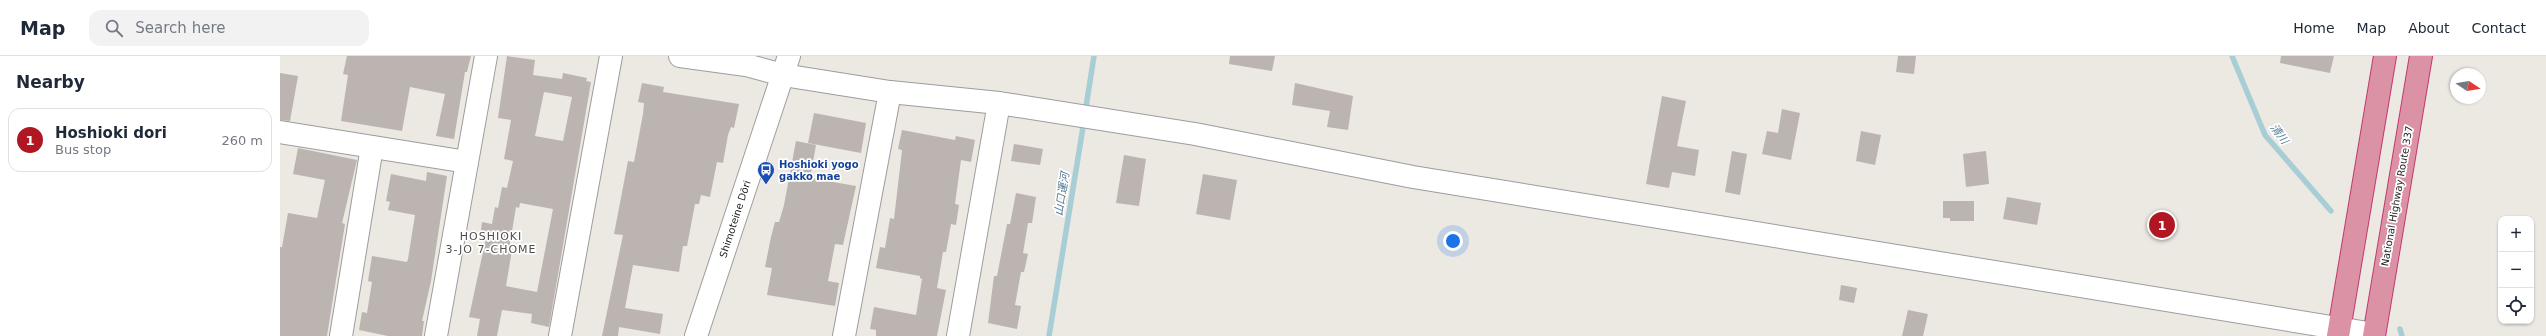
<!DOCTYPE html>
<meta charset="utf-8">
<style>
:root{--surface:#fff;--page:#f2f2f3;--text:#1f2937;--muted:#747a83;--line:#e0e1e3;--accent:#b11722}
body{margin:0;font-family:"DejaVu Sans","Noto Sans JP",sans-serif;background:var(--page);color:var(--text)}
.controls{position:absolute;right:12px;bottom:12px;display:grid;overflow:hidden;border-radius:8px;box-shadow:0 1px 3px #0004}
.controls button{width:36px;height:36px;display:grid;place-items:center;padding:0;border:0;border-bottom:1px solid var(--line);background:var(--surface);color:var(--text);font:20px sans-serif}
.compass{position:absolute;left:2170px;top:12px;width:36px;height:36px;border-radius:50%;background:var(--surface);box-shadow:0 1px 3px #0004;rotate:102deg}
.you{position:absolute;left:1173px;top:185px;width:14px;height:14px;margin:-10px;border:3px solid #fff;border-radius:50%;background:#1a73e8;box-shadow:0 0 0 6px #1a73e833}
.badge{display:grid;place-items:center;width:26px;height:26px;border-radius:50%;background:var(--accent);color:#fff;font-size:13px;font-weight:700}
.pin{position:absolute;translate:-50% -50%;border:2px solid #fff;box-shadow:0 1px 4px #0006}
.list{margin:0;padding:0;list-style:none}
h2{display:flex;justify-content:space-between;align-items:center;height:52px;margin:0;padding:0 16px;font-size:17px}
h2 small{font-size:13px;font-weight:400;color:var(--muted)}
.list li{display:grid;grid-template-columns:26px 1fr auto;gap:12px;align-items:center;box-sizing:border-box;height:64px;margin:0 8px 8px;padding:0 8px;border:1px solid var(--line);border-radius:12px}
.list b{display:block;font-size:15px;white-space:nowrap}
.list p{margin:0;font-size:13px;white-space:nowrap;color:var(--muted)}
.list em{font-size:13px;font-style:normal;color:var(--muted)}
.icon{flex:none;width:22px;height:22px;fill:none;stroke:currentColor;stroke-width:2;stroke-linecap:round;stroke-linejoin:round}
.map{position:relative;flex:none;width:2266px;height:280px;overflow:hidden}
header{display:flex;align-items:center;gap:24px;box-sizing:border-box;height:56px;padding:0 20px;background:var(--surface);border-bottom:1px solid var(--line)}
header strong{font-size:19px}
nav{display:flex;gap:22px;margin-inline-start:auto;font-size:14px}
.search{width:280px;height:36px;background:var(--page);display:flex;align-items:center;gap:10px;box-sizing:border-box;padding:0 14px;border-radius:12px;color:var(--muted);font-size:15px}
main{display:flex}
aside{flex:1;background:var(--surface)}
.map>svg:first-child{display:block}
.lines{fill:none;stroke-linecap:round;stroke-linejoin:round}
.stream{stroke:#a8ced5;stroke-width:5.5}
.building{fill:#bcb4b0;fill-rule:evenodd}
.minor-casing{stroke:#9d9d9d;stroke-width:24}
.highway-casing{stroke:#c23871;stroke-width:24}
.minor{stroke:#fff;stroke-width:22}
.highway{stroke:#db92a5;stroke-width:22}
.labels{text-anchor:middle;dominant-baseline:central;stroke-width:3.5;stroke-linejoin:round;paint-order:stroke}
.transit-label{font-size:10px;font-weight:bold;fill:#164399;stroke:#fff;text-anchor:start}
.street-label{font-size:10px;fill:#1c1c1c;stroke:#fff}
.water-label{font-size:11px;font-style:italic;fill:#517a98;stroke:#fff}
.neighbourhood-label{font-size:11px;letter-spacing:1px;fill:#4f4f4f;stroke:#fff}
</style>
<header>
<strong>Map</strong>
<div class="search"><svg class="icon" aria-label="search" viewBox="0 0 24 24"><circle cx="10" cy="10" r="6"/><path d="M15 15l6 6"/></svg>Search here</div>
<nav><a>Home</a><a>Map</a><a>About</a><a>Contact</a></nav>
</header>
<main>
<aside>
<h2>Nearby<small></small></h2>
<ul class="list">
<li><span class="badge">1</span><div><b>Hoshioki dori</b><p>Bus stop</p></div><em>260 m</em></li>
</ul>
</aside>
<div class="map">
<svg width="2266" height="280" viewBox="0 0 2266 280">
<rect width="100%" height="100%" fill="#ece8e2"/>
<g class="lines">
<g class="stream">
<polyline points="1952,0 1985,79 2051,155"/>
<polyline points="805,57 814,0"/>
<polyline points="2120,273 2122,280"/>
<polyline points="769,280 804,65"/>
</g>
</g>
<g class="building">
<polygon points="67,0 191,0 187,16 185,16 174,83 156,80 165,38 130,31 122,75 61,65 68,19 63,18"/>
<path d="M227 0 255 4 253 19 282 23 283 17 307 22 306 25 311 26 269 271 251 267 252 258 222 254 217 280H197L200 263 189 261 206 182 200 181 202 166 212 168 215 151 218 152 222 131 227 132 233 105 224 103 231 64 218 62ZM264 36 292 41 283 85 255 80ZM240 147 273 153 257 236 226 230 232 194 229 193 236 151 239 152Z"/>
<polygon points="950,0 995,0 992,15 949,8"/>
<polygon points="1618,0 1636,0 1634,18 1616,16"/>
<polygon points="2001,0 2054,0 2050,17 2000,7"/>
<polygon points="0,17 18,20 10,65 0,64"/>
<polygon points="362,27 384,31 383,36 459,48 454,72 451,71 448,79 443,107 437,106 430,141 421,139 419,148 415,148 407,190 403,190 399,216 353,209 345,252 383,258 380,278 339,271 338,280 322,280 343,179 334,178 348,105 354,106 363,58 364,47 358,46"/>
<polygon points="1015,27 1073,40 1068,74 1047,71 1050,55 1012,49"/>
<polygon points="1382,40 1406,45 1397,90 1419,94 1415,120 1392,116 1389,132 1366,128"/>
<polygon points="1502,53 1520,57 1511,104 1482,98 1487,75 1498,77"/>
<polygon points="534,57 586,67 581,97 528,87"/>
<polygon points="622,74 675,84 676,80 695,84 691,106 681,104 675,148 679,149 676,169 671,168 666,196 663,196 657,232 666,234 657,280 596,280 596,274 590,273 594,251 636,259 642,223 640,222 640,220 596,212 600,191 605,192 610,162 614,163 622,94 618,93"/>
<polygon points="1581,75 1601,79 1595,109 1576,105"/>
<polygon points="516,85 536,89 530,122 576,130 563,189 555,188 548,225 559,227 555,250 487,239 492,212 485,211 491,181 495,166 499,166 504,149"/>
<polygon points="734,88 763,93 760,109 731,105"/>
<polygon points="18,92 77,104 62,167 65,168 47,280 0,280 0,191 2,191 8,157 37,162 45,124 13,118"/>
<polygon points="1452,95 1467,98 1460,139 1445,136"/>
<polygon points="1706,95 1709,128 1686,131 1683,98"/>
<polygon points="844,99 866,103 859,150 836,147"/>
<polygon points="147,116 167,120 151,225 142,265 144,265 142,280 108,280 79,274 82,256 87,257 92,226 88,225 92,200 127,206 128,203 135,159 108,154 110,146 106,145 111,118 146,125"/>
<polygon points="923,118 957,124 950,164 916,158"/>
<polygon points="736,137 756,141 752,167 748,167 743,197 748,198 744,216 741,216 735,249 741,250 737,273 708,267 714,220 717,220 727,168 730,168"/>
<polygon points="1727,141 1761,147 1757,169 1723,163"/>
<polygon points="1663,145 1694,145 1694,165 1670,165 1670,162 1663,162"/>
<polygon points="1561,229 1577,232 1574,247 1559,244"/>
<polygon points="1628,254 1648,258 1643,280 1622,280"/>
</g>
<g class="lines">
<defs>
<g id="minor">
<polyline points="400,0 466,9 503,19 610,36 719,47 915,78 1133,121 2094,278"/>
<polyline points="0,76 187,106"/>
<polyline points="61,280 92,91"/>
<polyline points="156,280 206,0"/>
<polyline points="280,280 331,0"/>
<polyline points="416,280 509,0"/>
<polyline points="564,280 610,36"/>
<polyline points="678,280 719,47"/>
</g>
<g id="highway">
<polyline points="2058,280 2105,0"/>
<polyline points="2094,280 2141,0"/>
</g>
</defs>
<use href="#minor" class="minor-casing"/>
<use href="#highway" class="highway-casing"/>
<use href="#minor" class="minor"/>
<use href="#highway" class="highway"/>
</g>
<defs>
<symbol id="bus-pin" viewBox="-11 -11 22 30"><path d="M0 17L-7.5 6A9.5 9.5 0 1 1 7.5 6Z" fill="#1a4fb4" stroke="#fff"/><path d="M-5-6H5V4H4V6H2V4H-2V6H-4V4H-5ZM-3.5-4V0h7V-4ZM-3.5 1.2v1.5H-2V1.2ZM2 1.2v1.5H3.5V1.2Z" fill="#fff"/></symbol>
</defs>
<g fill-rule="evenodd">
<use href="#bus-pin" x="476" y="104" width="20" height="27"/>
</g>
<g class="labels">
<g class="transit-label">
<text x="499" y="108">Hoshioki yogo<tspan x="499" dy="12">gakko mae</tspan></text>
</g>
<g class="street-label">
<text transform="translate(2117 140) rotate(-80)">National Highway Route 337</text>
<text transform="translate(455 163) rotate(-72)">Shimoteine Dōri</text>
</g>
<g class="water-label">
<text transform="translate(1999 78) rotate(54)">清川</text>
<text transform="translate(782 138) rotate(-81)">山口運河</text>
</g>
<g class="neighbourhood-label">
<text x="211" y="180">HOSHIOKI<tspan x="211" dy="13">3-JO 7-CHOME</tspan></text>
</g>
</g>
</svg>
<div class="controls">
<button>+</button>
<button>−</button>
<button><svg class="icon" aria-label="locate" viewBox="0 0 24 24"><circle cx="12" cy="12" r="6"/><path d="M12 2v4M12 18v4M2 12h4M18 12h4"/></svg></button>
</div>
<svg class="compass" viewBox="-18 -18 36 36"><path d="M0-13l5 13h-10z" fill="#e53935"/><path d="M0 13l5-13h-10z" fill="#747a83"/></svg>
<div class="you"></div>
<div class="pin badge" style="left:1882px;top:169px">1</div>
</div>
</main>
